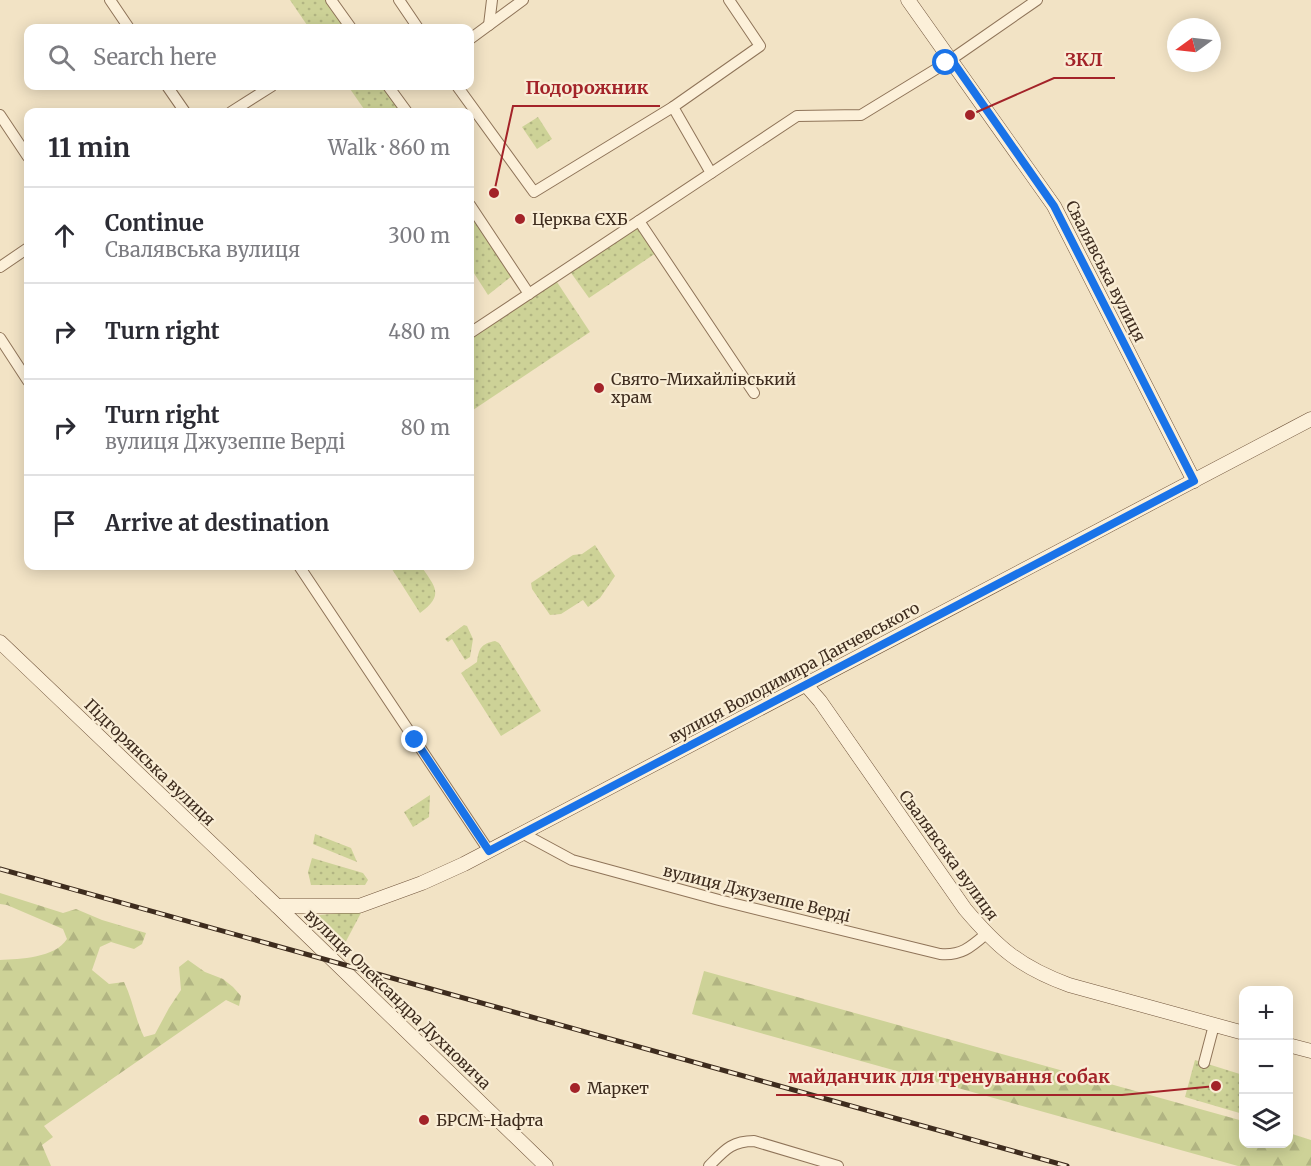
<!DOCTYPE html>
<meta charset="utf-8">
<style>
:root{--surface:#fff;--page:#f2f2f3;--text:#2b2b33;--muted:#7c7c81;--line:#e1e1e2}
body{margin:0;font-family:Merriweather,serif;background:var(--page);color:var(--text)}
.controls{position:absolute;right:18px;bottom:18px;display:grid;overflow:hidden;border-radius:12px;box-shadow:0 3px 15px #0003}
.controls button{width:54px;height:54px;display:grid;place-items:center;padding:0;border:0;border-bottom:2px solid var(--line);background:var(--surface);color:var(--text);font:30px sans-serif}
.compass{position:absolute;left:1167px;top:18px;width:54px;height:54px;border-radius:50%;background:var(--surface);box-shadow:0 3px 15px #0003;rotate:255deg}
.stop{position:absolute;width:18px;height:18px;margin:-14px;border:4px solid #1a73e8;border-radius:50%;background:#fff}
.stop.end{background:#1a73e8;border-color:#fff;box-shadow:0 2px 6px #0008}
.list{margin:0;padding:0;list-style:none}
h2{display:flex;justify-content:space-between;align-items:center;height:78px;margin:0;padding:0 24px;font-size:26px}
h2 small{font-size:20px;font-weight:400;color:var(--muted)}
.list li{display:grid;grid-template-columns:39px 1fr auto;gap:18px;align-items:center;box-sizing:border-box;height:96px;padding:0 24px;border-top:2px solid var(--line)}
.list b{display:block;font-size:22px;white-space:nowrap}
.list p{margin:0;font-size:20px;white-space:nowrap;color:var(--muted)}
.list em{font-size:20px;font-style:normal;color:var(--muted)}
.icon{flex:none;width:33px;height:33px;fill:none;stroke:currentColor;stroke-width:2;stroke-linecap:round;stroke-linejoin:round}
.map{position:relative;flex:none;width:1311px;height:1166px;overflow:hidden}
.search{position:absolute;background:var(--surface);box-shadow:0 3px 15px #0003;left:24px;top:24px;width:450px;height:66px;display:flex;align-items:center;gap:15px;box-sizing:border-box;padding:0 21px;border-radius:12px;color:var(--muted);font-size:22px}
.panel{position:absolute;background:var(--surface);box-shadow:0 3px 15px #0003;left:24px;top:108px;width:450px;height:462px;border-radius:12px}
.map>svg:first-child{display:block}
.grass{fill:url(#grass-dots)}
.forest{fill:url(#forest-firs)}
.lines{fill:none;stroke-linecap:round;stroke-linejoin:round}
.street-casing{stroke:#8f7459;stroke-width:12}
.secondary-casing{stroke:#71553c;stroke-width:15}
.street{stroke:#fcf0d9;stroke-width:10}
.secondary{stroke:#fcf0d9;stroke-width:14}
.rail-casing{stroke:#3e2c1e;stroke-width:5}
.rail{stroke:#f9edd5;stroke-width:3;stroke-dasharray:9;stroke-linecap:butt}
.route{stroke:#1a73e8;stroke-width:8}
.poi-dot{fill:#a32329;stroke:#f9edd5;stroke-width:2}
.labels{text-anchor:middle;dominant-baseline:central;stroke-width:4.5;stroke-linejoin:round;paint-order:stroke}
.poi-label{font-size:16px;fill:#3e2c1e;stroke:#f9edd5;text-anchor:start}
.street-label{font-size:16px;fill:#3e2c1e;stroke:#f9edd5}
.leader{fill:none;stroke:#a32329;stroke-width:2}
.callout-dot{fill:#a32329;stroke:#f9edd5;stroke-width:2}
.callout-label{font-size:18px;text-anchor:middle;font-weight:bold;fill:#a32329;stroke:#f9edd5;stroke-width:4.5;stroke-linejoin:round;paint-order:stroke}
</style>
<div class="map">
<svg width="1311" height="1166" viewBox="0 0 1311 1166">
<defs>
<pattern id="grass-dots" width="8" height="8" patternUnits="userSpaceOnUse" patternTransform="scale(1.5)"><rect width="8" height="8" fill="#cdd297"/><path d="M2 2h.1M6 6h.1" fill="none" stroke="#b1b482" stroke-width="1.8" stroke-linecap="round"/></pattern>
<pattern id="forest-firs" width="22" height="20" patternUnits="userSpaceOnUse" patternTransform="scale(1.5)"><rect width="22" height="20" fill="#cdd297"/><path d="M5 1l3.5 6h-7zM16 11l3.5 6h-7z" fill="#b1b482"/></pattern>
</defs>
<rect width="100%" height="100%" fill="#f2e3c5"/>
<g class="grass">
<polygon points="290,0 327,0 346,28 309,28"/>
<polygon points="348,86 385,86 403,112 366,112"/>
<polygon points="538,117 552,139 537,149 522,127"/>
<polygon points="470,211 513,275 488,295 470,267"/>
<polygon points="638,224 656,253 589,298 569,270"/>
<polygon points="555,279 590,332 470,412 470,338"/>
<polygon points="595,545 615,576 600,598 588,607 583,600 561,614 550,615 532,589 531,583 573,555 582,554"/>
<path d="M390 566H421C435 587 445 595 420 613Z"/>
<polygon points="464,625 467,626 473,639 470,657 465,660 452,639 448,642 445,639"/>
<path d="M495 641 499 643 541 711 501 736 461 673 477 662C479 648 481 644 495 641Z"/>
<polygon points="430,795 429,817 413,827 404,812"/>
<polygon points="315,834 351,848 357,862 313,844"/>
<polygon points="312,858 363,873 368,880 365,885 311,885 308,872"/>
<polygon points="362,911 344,945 318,922 317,918 319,915"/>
<polygon points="1195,1060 1243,1075 1243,1114 1185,1097"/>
</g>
<g class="forest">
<path d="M0 893 63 913 76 909 102 920 146 933 142 944 134 949 111 942 100 947 92 970 109 984 124 982C133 1000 135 1019 144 1037L155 1034 169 1008 181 990 179 967 188 960 205 972 223 979 233 987 241 996 239 1006 226 1000 44 1126 53 1137 42 1145 51 1166H0V960C20 959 55 958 67 939L63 929 7 905 0 904Z"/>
<polygon points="704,971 1243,1121 1244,1144 1288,1144 1289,1133 1311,1140 1311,1166 1238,1166 692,1014"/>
</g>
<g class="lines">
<defs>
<g id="street">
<polyline points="110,0 129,28"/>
<polyline points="331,0 351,28"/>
<polyline points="399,0 418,28"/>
<polyline points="489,25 492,0"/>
<polyline points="470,39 523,0"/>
<polyline points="167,86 185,112"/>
<polyline points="388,86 407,112"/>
<polyline points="457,86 534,192 673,107 711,173"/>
<polyline points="673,107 760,46 729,0"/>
<polyline points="231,112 272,86"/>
<polyline points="0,115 28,157"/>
<polyline points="470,205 529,294"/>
<polyline points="639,221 754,393"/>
<polyline points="0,267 28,248"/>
<polyline points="470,333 797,116 861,115 946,63 1037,0"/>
<polyline points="0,338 28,381"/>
<polyline points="299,566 489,851"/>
<path d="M522 833 572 860 719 900 940 954C961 956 971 947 986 934"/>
<polyline points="1204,1063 1214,1025"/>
<path d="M709 1166C724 1151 731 1141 754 1141L838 1166"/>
</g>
<g id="secondary">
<polyline points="908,0 1054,206 1194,481"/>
<polyline points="0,642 277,906 546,1166"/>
<path d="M806 685 820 701 965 909C998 948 1020 967 1069 985L1244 1033"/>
<polyline points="277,906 359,906 422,883 464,864 1311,419"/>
<polyline points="1288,1045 1311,1051"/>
</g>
</defs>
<use href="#street" class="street-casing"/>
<use href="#secondary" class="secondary-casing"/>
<use href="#street" class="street"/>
<use href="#secondary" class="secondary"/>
<defs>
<polyline id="rail" points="0,869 1067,1166"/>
</defs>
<use href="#rail" class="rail-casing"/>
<use href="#rail" class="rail"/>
</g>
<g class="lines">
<polyline class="route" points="415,740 489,851 1194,481 1054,206 951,59 946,63"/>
</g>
<g class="poi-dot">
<circle cx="520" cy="219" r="6"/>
<circle cx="599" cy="388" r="6"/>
<circle cx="575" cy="1088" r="6"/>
<circle cx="424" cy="1120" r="6"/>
</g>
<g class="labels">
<g class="poi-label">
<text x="532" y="219">Церква ЄХБ</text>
<text x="611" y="379">Свято-Михайлівський<tspan x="611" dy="18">храм</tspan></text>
<text x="587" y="1088">Маркет</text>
<text x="436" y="1120">БРСМ-Нафта</text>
</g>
<g class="street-label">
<text transform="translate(1106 271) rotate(63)">Свалявська вулиця</text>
<text transform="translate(794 672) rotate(-28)">вулиця Володимира Данчевського</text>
<text transform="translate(150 762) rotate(44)">Підгорянська вулиця</text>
<text transform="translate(949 855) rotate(54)">Свалявська вулиця</text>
<text transform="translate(757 893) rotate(14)">вулиця Джузеппе Верді</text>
<text transform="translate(398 999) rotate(44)">вулиця Олександра Духновича</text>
</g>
</g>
<path class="leader" d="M970 115L1054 78H1115M494 193L513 106H660M1216 1086L1122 1095H776"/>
<g class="callout-dot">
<circle cx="970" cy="115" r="6"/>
<circle cx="494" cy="193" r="6"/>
<circle cx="1216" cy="1086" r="6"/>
</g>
<g class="callout-label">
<text x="1084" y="66">ЗКЛ</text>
<text x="587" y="94">Подорожник</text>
<text x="949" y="1083">майданчик для тренування собак</text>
</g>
</svg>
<div class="controls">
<button>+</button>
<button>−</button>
<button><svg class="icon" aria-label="layers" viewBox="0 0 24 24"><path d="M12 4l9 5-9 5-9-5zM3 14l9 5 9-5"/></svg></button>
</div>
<svg class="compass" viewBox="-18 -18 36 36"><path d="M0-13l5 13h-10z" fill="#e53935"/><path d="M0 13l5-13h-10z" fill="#7c7c81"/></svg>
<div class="stop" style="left:946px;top:63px"></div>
<div class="stop end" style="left:415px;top:740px"></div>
<div class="search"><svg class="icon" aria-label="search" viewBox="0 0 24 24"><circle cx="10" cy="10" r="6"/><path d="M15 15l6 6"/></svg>Search here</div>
<section class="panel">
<h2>11 min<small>Walk · 860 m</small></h2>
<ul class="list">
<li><svg class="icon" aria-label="ahead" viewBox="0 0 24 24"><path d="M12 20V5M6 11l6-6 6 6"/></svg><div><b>Continue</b><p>Свалявська вулиця</p></div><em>300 m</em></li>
<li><svg class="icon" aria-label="right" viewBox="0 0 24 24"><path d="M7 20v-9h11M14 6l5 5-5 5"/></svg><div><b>Turn right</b></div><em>480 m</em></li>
<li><svg class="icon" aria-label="right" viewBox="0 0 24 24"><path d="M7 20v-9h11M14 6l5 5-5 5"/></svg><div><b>Turn right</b><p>вулиця Джузеппе Верді</p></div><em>80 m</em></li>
<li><svg class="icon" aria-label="arrive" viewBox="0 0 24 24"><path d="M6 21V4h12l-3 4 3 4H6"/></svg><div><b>Arrive at destination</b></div></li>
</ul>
</section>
</div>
